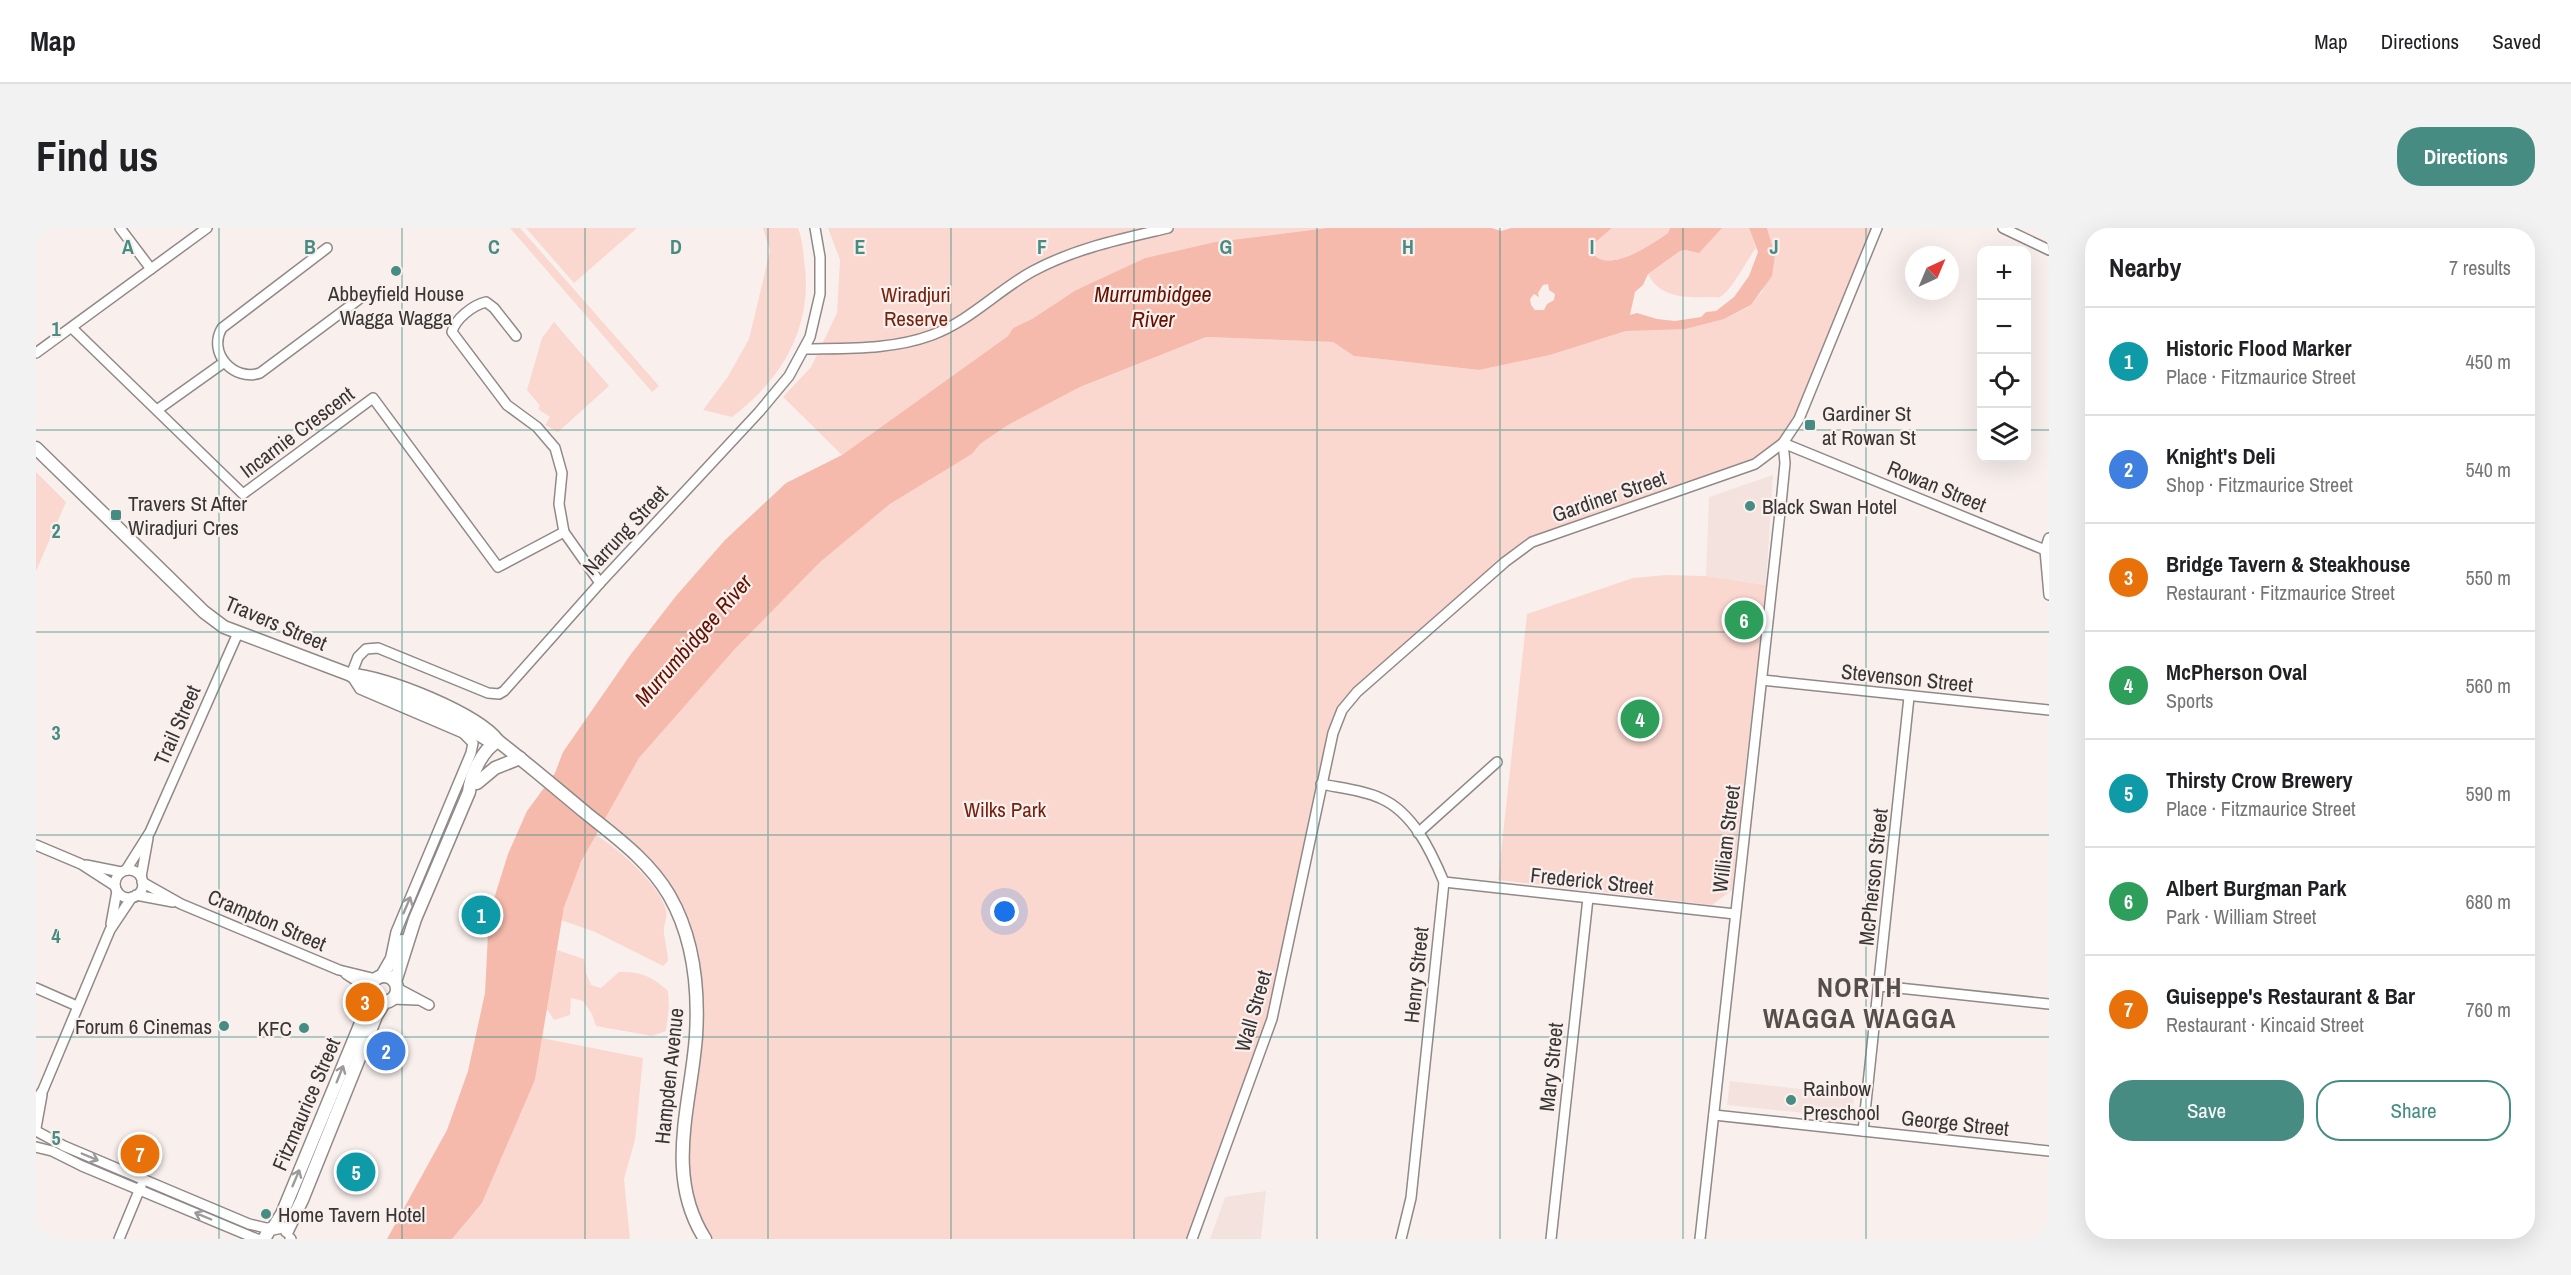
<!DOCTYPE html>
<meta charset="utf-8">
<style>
:root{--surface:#fff;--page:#f2f2f2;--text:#202124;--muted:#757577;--line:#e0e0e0;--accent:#468c83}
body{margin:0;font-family:"Archivo Narrow",sans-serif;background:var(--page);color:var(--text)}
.controls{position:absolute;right:18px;top:18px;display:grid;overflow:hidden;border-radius:12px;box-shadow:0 6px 24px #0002}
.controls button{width:54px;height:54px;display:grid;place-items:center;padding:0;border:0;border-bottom:2px solid var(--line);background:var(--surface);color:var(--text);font:30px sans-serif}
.compass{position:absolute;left:1869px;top:18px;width:54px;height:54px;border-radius:50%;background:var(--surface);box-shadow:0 6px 24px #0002;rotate:44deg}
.you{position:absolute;left:969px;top:684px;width:21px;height:21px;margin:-15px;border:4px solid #fff;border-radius:50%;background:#1a73e8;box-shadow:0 0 0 9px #1a73e833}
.badge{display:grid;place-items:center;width:39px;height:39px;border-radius:50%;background:var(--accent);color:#fff;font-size:20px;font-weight:700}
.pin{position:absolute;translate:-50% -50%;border:3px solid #fff;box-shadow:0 2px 6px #0006}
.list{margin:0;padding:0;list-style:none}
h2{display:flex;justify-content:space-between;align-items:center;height:78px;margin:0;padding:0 24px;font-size:26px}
h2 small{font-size:20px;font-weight:400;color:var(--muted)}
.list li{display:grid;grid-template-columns:39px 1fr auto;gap:18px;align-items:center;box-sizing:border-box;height:108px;padding:0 24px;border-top:2px solid var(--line)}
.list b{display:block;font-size:22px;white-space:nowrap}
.list p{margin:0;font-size:20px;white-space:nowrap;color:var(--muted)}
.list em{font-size:20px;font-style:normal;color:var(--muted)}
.actions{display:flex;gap:12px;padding:18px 24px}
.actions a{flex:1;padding:14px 0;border:2px solid var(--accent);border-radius:24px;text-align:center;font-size:21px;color:var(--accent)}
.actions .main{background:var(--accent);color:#fff}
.icon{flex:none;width:33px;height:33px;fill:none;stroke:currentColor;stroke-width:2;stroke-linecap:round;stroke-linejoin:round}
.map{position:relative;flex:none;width:2013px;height:1011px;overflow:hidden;border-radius:24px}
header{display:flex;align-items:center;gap:36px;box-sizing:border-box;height:84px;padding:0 30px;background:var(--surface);border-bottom:2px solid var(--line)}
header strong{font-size:28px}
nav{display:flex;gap:33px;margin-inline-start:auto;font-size:21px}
.intro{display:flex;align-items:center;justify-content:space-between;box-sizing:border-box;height:144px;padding:0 36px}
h1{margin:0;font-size:42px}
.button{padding:15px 27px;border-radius:24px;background:var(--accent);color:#fff;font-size:21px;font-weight:700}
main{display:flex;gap:36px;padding:0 36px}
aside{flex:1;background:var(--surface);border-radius:24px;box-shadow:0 6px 24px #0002}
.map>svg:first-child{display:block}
.built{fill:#f3e2de}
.green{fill:#fad8cf}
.water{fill:#f5baab;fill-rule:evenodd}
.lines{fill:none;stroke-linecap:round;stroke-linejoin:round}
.minor-casing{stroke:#908987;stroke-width:12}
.major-casing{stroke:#908987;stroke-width:15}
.minor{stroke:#fff;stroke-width:9}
.major{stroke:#fff;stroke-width:12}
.oneway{stroke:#9c9a9a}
.grid{fill:none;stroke:#468c83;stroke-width:1.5;stroke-opacity:0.55}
.poi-dot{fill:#468c83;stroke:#f9f0ee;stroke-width:2}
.labels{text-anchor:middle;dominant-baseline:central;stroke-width:4.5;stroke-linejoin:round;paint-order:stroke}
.poi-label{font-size:21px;fill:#383535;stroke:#f9f0ee;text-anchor:start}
.park-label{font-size:21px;fill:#75220e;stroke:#f9f0ee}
.street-label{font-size:21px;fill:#383535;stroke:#f9f0ee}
.water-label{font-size:22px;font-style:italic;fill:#651100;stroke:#f9f0ee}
.district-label{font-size:27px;font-weight:bold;letter-spacing:1.5px;fill:#554e4c;stroke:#f9f0ee}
.grid-label{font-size:20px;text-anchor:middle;font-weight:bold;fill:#468c83;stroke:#f9f0ee;stroke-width:4.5;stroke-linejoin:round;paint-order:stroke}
</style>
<header>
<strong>Map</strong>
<nav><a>Map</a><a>Directions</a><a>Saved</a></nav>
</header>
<div class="intro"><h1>Find us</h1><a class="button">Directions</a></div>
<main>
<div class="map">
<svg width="2013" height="1011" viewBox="0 0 2013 1011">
<rect width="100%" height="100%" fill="#f9f0ee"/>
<g class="built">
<polygon points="1737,247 1730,357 1670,348 1673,269"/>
<polygon points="1694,853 1818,867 1816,890 1691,877"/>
<polygon points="1230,963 1225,1011 1174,1011 1189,969"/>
</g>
<g class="green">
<polygon points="474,0 484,0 623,158 616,164"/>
<polygon points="490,0 601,0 538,55"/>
<path d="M727 0H762C766 10 767 21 768 32 778 97 747 151 696 189L667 182 691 150 713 111 734 23Z"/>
<polygon points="792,0 1291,0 1179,14 1109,30 1040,62 996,91 977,100 972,108 806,227 747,169 775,139 801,85 804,32"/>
<path d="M1576 0H1634L1632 5C1615 16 1565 52 1554 19Z"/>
<path d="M1686 0H1713L1720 20C1713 29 1693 66 1684 69 1683 70 1676 69 1674 69 1652 70 1623 70 1612 46L1644 23 1653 22 1676 9Z"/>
<polygon points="1731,0 1841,0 1770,175 1734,226 1496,314 1306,482 1242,767 1156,1011 669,1011 647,953 660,759 639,679 568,593 603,530 698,422 784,333 854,276 936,226 944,216 972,197 1044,159 1170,109 1297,114 1318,128 1443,142 1514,127 1590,103 1688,91 1713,79 1726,64 1739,27"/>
<polygon points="518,94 573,158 522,204 509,197 514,189 502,181 504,178 491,162 506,110"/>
<polygon points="0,244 30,274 0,343"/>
<polygon points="1630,347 1670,348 1730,357 1696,662 1676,677 1462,652 1491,386 1597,350"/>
<path d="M560 607C582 620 624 657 630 682 632 691 627 697 628 705 629 715 632 724 632 733L627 738 559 704 525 692C531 662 545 633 560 607Z"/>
<path d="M521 722 548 731 550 745 555 757 565 760 583 744C604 743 616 748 632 763L633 779 630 803 616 808 560 798 556 786 547 773 535 770 534 787 518 792 511 781Z"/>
<polygon points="506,810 607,830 599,912 588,951 594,1011 416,1011 446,975 499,852"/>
</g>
<path class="water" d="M1291 0H1456L1465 3 1475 0H1576L1554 19C1565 52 1616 16 1632 5L1634 0H1686L1663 25 1650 22 1644 23 1612 46 1607 57 1599 64 1594 87 1601 85 1621 91 1639 93 1665 89 1670 84 1680 83 1698 69 1713 48 1722 24 1713 0H1731L1739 27 1736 48 1715 77 1688 91 1649 101 1590 103 1514 127 1443 142 1318 128 1297 114 1170 109 1044 159 972 197 944 216 936 226 854 276 784 334 698 422 603 530 545 634 528 679 499 852 446 975 416 1011H351L411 902 432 843 449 765 452 705 456 677 472 626 491 583 519 545 527 524 595 426 640 368 689 312 750 255 806 227 972 108 977 100 996 91 1040 62 1109 30 1179 14ZM1512 56 1513 62 1519 66 1518 72 1511 76 1508 82H1499L1495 77 1494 71 1498 66 1503 69 1502 65 1507 57Z"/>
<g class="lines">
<defs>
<g id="minor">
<polyline points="84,0 115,41"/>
<polyline points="1967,0 2013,22"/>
<path d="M291 20 186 100C171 125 198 154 224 145L326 69"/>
<polyline points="36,100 207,266 337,170 462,339 528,304"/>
<path d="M480 108 458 80 450 74C437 77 419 91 416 104L471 177 501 199 519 220 526 245 523 276 528 304 564 355"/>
<path d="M769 121C811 120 856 122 896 107 934 93 962 62 997 43 1040 20 1085 11 1132 0"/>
<polyline points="0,125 171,0"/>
<polyline points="121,182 187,135"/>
<polyline points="1747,215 2009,322"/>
<polyline points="2013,310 2009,322 2013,367"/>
<polyline points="1726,452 2013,482"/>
<path d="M1285 556C1304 560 1327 562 1344 570 1377 584 1395 623 1408 654L1375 970 1365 1011"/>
<polyline points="1382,605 1461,534"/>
<polyline points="0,617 45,636 79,658"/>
<polyline points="50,637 85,644"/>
<polyline points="90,642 114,604 202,405"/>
<circle cx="93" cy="656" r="14"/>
<polyline points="105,649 112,610"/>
<polyline points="106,654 145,676 303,742 340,751"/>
<polyline points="1408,654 1699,686"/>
<polyline points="100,667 137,674"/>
<polyline points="75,696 81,663"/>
<polyline points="355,728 360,704 435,525 437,515 427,505 324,461 315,447 322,429 330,421 342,420 452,465 463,466 468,463 564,355 723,184 753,148 774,109 784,66 784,29 779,0"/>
<polyline points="310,746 336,763"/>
<polyline points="1844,758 2013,776"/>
<polyline points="0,760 41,778"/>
<polyline points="361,760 393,777"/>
<polyline points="356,771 381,772"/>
<polyline points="0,873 7,862 74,702 96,669"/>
<polyline points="1678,887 2013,923"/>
<polyline points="0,900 6,867"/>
<polyline points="1827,903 1873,469"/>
<polyline points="2,904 28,918 213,996 234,1001"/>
<polyline points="0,919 16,923 46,938 221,1011"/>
<polyline points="254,1010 255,1011"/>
<polyline points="83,1011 105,958"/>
<polyline points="1156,1011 1236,791 1297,505 1306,482 1321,464 1469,334 1496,314 1719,236 1747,215 1763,191 1841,0"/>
<polyline points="1515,1011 1552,670"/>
<polyline points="1664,1011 1746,266 1749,235 1747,215"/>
</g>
<g id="major">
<polyline points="0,220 168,384 188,399 315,447 327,455 421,493 450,511 462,513"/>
<path d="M315 447C348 448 442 486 462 513 492 536 521 561 550 585 581 610 613 633 633 667 658 710 663 759 660 808 655 877 628 947 669 1011"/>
<polyline points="441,555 459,540 484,530"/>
<polyline points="346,748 366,713"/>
<circle cx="348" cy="761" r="13"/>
<path d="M359 754 379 691 433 564C435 546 446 522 462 513"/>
<polyline points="238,999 246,986 337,766"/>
<polyline points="251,1003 266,972 340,788 349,773"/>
<polyline points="228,1011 234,1001 244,999"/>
</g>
</defs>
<use href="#minor" class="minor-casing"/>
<use href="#major" class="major-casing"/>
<use href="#minor" class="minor"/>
<use href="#major" class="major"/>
</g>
<defs><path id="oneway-shaft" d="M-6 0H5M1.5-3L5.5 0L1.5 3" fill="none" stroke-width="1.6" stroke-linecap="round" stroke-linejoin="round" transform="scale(1.5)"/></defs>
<g class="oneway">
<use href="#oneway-shaft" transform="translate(371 677) rotate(-67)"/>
<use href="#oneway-shaft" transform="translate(304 846) rotate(-68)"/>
<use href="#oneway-shaft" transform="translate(54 929) rotate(23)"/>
<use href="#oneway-shaft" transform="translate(260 950) rotate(-67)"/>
<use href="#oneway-shaft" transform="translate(167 988) rotate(-157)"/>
</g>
<path class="grid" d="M183 0V1011M366 0V1011M549 0V1011M732 0V1011M915 0V1011M1098 0V1011M1281 0V1011M1464 0V1011M1647 0V1011M1830 0V1011M0 202H1946M1990 202H2013M0 404H2013M0 607H2013M0 809H2013"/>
<g class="poi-dot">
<circle cx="360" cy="43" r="6"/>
<rect x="1768" y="191" width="12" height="12" rx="3"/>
<circle cx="1714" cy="278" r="6"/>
<rect x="74" y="281" width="12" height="12" rx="3"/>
<circle cx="188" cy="798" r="6"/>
<circle cx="268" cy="800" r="6"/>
<circle cx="1755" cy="872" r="6"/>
<circle cx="230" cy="986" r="6"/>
</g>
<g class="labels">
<g class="poi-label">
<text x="360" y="65" text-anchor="middle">Abbeyfield House<tspan x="360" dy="24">Wagga Wagga</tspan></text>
<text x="1786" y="185">Gardiner St<tspan x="1786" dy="24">at Rowan St</tspan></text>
<text x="92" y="275">Travers St After<tspan x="92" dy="24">Wiradjuri Cres</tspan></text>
<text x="1726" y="278">Black Swan Hotel</text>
<text x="176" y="798" text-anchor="end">Forum 6 Cinemas</text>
<text x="256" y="800" text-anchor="end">KFC</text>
<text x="1767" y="860">Rainbow<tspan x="1767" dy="24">Preschool</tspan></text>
<text x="242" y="986">Home Tavern Hotel</text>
</g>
<g class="park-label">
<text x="880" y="66">Wiradjuri<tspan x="880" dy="24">Reserve</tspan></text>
<text x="969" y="581">Wilks Park</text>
</g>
<g class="street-label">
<text transform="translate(261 204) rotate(-37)">Incarnie Crescent</text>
<text transform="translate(1901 258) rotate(22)">Rowan Street</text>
<text transform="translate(1573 268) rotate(-19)">Gardiner Street</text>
<text transform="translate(589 302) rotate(-47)">Narrung Street</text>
<text transform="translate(240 395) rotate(23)">Travers Street</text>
<text transform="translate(1871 450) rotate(6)">Stevenson Street</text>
<text transform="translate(141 497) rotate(-66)">Trail Street</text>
<text transform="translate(1690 611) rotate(-83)">William Street</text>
<text transform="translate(1837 649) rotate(-84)">McPherson Street</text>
<text transform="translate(1556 653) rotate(6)">Frederick Street</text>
<text transform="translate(231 692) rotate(23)">Crampton Street</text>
<text transform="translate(1380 747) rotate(-84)">Henry Street</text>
<text transform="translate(1217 783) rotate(-74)">Wall Street</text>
<text transform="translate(1515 839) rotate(-84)">Mary Street</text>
<text transform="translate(633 848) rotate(-84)">Hampden Avenue</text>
<text transform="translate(270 876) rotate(-67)">Fitzmaurice Street</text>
<text transform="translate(1919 895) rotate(6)">George Street</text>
</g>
<g class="water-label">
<text x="1117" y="66">Murrumbidgee<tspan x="1117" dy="25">River</tspan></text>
<text transform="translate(657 412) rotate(-49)">Murrumbidgee River</text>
</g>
<g class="district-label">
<text x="1824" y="759">NORTH<tspan x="1824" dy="31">WAGGA WAGGA</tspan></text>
</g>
</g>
<g class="grid-label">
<text x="92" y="26">A</text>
<text x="274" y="26">B</text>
<text x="458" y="26">C</text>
<text x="640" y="26">D</text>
<text x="824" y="26">E</text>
<text x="1006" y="26">F</text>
<text x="1190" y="26">G</text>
<text x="1372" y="26">H</text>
<text x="1556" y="26">I</text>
<text x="1738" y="26">J</text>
<text x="20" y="108">1</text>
<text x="20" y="310">2</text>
<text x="20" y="512">3</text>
<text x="20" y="715">4</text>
<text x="20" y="917">5</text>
</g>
</svg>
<div class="controls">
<button>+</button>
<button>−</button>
<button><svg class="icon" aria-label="locate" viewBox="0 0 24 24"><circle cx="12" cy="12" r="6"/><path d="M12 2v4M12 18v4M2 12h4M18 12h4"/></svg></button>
<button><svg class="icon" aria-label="layers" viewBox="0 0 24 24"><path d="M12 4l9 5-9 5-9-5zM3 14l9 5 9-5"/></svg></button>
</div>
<svg class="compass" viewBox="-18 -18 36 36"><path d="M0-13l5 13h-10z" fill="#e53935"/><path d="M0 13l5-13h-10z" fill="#757577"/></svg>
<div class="you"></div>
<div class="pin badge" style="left:445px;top:687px;background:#0f9aa8">1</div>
<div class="pin badge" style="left:350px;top:823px;background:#3f7fe0">2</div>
<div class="pin badge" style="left:329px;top:774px;background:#e8710a">3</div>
<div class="pin badge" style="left:1604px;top:491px;background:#2e9e5b">4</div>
<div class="pin badge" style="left:320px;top:944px;background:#0f9aa8">5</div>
<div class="pin badge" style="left:1708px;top:392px;background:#2e9e5b">6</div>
<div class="pin badge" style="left:104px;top:926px;background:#e8710a">7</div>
</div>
<aside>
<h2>Nearby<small>7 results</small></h2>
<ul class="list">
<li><span class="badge" style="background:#0f9aa8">1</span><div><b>Historic Flood Marker</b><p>Place · Fitzmaurice Street</p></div><em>450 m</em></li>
<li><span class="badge" style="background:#3f7fe0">2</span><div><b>Knight's Deli</b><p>Shop · Fitzmaurice Street</p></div><em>540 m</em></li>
<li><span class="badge" style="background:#e8710a">3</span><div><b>Bridge Tavern &amp; Steakhouse</b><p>Restaurant · Fitzmaurice Street</p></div><em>550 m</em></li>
<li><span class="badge" style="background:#2e9e5b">4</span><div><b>McPherson Oval</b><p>Sports</p></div><em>560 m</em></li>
<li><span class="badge" style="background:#0f9aa8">5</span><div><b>Thirsty Crow Brewery</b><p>Place · Fitzmaurice Street</p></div><em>590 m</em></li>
<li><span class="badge" style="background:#2e9e5b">6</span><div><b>Albert Burgman Park</b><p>Park · William Street</p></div><em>680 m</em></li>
<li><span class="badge" style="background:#e8710a">7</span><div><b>Guiseppe's Restaurant &amp; Bar</b><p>Restaurant · Kincaid Street</p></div><em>760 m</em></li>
</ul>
<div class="actions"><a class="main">Save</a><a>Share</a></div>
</aside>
</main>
